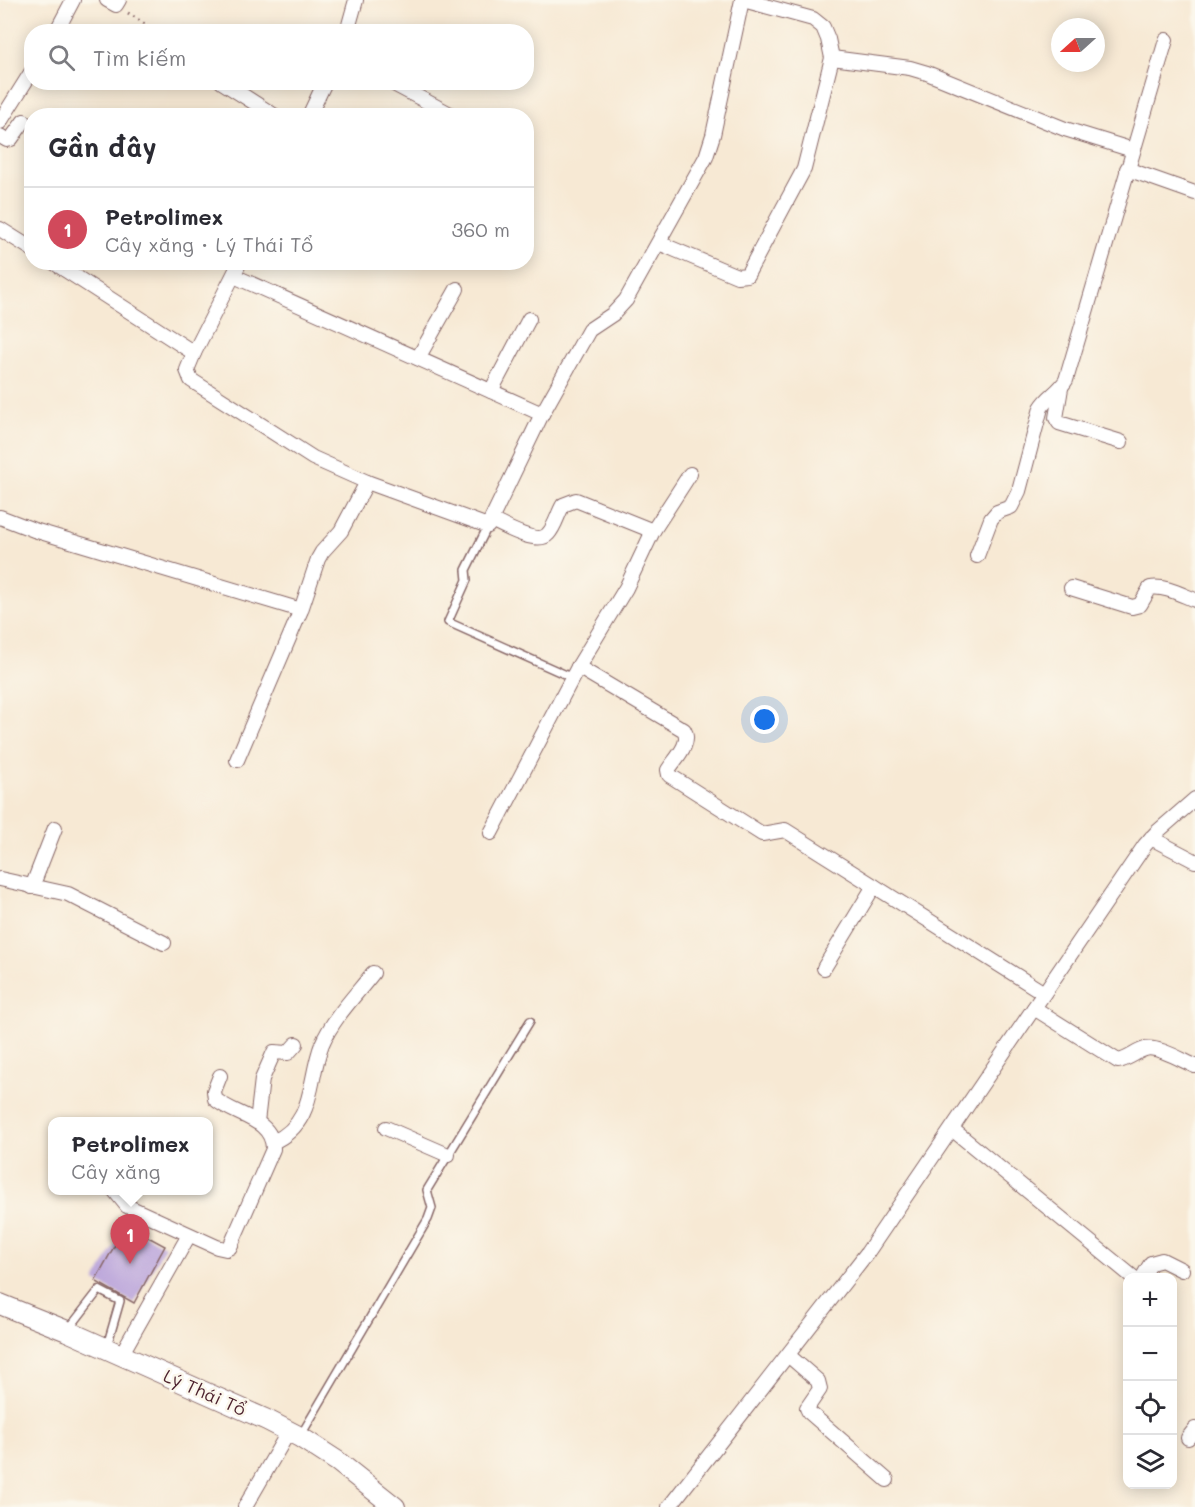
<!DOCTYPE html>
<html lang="vi">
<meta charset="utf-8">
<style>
:root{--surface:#fff;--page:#f2f2f3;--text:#2b2b33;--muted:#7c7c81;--line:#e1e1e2;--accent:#d1495b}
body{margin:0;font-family:Mali,sans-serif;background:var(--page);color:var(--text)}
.controls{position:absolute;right:18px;bottom:18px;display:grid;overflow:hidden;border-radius:12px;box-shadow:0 3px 15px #0003}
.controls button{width:54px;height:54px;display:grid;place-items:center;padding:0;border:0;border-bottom:2px solid var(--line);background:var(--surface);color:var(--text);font:30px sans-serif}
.compass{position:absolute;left:1051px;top:18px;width:54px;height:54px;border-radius:50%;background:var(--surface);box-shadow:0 3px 15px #0003;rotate:249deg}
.you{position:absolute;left:765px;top:720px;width:21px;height:21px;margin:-15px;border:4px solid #fff;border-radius:50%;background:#1a73e8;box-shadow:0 0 0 9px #1a73e833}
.badge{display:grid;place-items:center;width:39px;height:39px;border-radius:50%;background:var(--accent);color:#fff;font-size:20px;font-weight:700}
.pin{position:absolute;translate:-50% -50px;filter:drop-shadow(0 2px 3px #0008)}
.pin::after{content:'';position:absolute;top:32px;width:21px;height:18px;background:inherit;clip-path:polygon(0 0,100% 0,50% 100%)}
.popup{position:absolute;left:48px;top:1117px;width:165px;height:78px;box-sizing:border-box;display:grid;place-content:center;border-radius:12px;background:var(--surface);filter:drop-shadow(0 2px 4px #0005);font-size:20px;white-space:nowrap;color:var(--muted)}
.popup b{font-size:22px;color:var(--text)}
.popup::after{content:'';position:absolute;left:50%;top:100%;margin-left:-12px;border:12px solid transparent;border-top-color:var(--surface)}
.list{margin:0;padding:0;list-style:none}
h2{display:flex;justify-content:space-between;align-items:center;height:78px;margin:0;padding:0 24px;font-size:26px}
h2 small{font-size:20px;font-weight:400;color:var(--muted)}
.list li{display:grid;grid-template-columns:39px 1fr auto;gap:18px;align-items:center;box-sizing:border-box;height:84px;padding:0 24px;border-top:2px solid var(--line)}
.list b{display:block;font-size:22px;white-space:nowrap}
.list p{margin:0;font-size:20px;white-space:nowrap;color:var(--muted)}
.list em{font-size:20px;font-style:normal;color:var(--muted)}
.icon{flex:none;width:33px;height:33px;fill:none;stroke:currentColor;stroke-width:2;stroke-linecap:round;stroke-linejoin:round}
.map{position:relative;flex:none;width:1195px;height:1507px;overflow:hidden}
.search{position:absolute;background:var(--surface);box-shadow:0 3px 15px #0003;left:24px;top:24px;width:510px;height:66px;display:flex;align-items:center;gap:15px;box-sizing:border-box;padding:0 21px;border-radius:24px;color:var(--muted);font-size:22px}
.panel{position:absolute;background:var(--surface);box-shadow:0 3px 15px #0003;left:24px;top:108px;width:510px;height:162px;border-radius:24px}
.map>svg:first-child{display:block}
.building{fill:#bda8db}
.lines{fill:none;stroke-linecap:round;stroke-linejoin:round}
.lane-casing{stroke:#876666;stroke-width:10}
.street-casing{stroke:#876666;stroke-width:16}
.secondary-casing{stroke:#876666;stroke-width:22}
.path{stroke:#876666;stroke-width:3;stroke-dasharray:1.5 4.5;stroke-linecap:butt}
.lane{stroke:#fff;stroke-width:7}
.street{stroke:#fff;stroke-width:14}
.secondary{stroke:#fff;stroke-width:20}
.labels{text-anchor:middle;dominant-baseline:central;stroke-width:5;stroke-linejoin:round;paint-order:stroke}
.street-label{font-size:18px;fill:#4a1f2b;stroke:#fbf7ec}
</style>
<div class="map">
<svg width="1195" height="1507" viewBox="0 0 1195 1507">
<rect width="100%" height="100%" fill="#fbf7ec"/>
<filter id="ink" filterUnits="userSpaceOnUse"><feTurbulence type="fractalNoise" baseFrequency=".0167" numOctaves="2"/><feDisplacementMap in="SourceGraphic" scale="12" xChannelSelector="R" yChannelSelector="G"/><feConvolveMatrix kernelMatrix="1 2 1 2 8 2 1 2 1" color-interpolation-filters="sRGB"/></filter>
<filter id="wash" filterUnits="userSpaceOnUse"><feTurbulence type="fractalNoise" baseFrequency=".008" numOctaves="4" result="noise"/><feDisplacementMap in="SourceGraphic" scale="24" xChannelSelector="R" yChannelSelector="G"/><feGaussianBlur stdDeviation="1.35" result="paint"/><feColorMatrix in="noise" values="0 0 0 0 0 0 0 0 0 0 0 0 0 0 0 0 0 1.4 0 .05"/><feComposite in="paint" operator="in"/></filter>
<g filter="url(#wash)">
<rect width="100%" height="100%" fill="#f7e9d4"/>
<g id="blocks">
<polygon class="building" points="126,1225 165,1246 134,1303 95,1281"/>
</g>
</g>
<g filter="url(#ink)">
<use href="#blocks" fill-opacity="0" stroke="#876666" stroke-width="1.5"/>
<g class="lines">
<defs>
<g id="lane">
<polyline points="488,526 466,570 467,580 448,622 573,678"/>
<polyline points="68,1330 99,1290 120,1301 107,1346"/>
<polyline points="301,1435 428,1219 432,1208 427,1190 530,1021"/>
</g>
<g id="street">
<polyline points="107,0 116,5 119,0"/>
<polyline points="56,32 73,0"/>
<polyline points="347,32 356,0"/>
<polyline points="832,58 910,68 927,73 1065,129 1133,150"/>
<polyline points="222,82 275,116"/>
<polyline points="390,82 450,114"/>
<polyline points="309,116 325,82"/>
<polyline points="0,122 32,71"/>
<polyline points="0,136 7,140 11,139 24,121"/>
<polyline points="1127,169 1195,193"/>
<polyline points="0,229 32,249"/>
<polyline points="659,243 737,276 747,275 804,169 832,58 828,39 823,27 813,19 743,0"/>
<polyline points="53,262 194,353 187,370 191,380 313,458 367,482 488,526 542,414 589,330 613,314 626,300 706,157 713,135 742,0"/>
<polyline points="234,276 542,414"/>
<polyline points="194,353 240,262"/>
<polyline points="418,358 457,289"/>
<polyline points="1061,388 1056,418 1059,423 1121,442"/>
<polyline points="491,391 529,319"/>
<polyline points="0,517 34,530 301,610"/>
<path d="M491 520C502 525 538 546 548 534 555 527 558 513 563 505L576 500 653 531"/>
<path d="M977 556 991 519 997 512 1011 507 1019 491 1041 408C1048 396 1059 392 1066 380L1166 40"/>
<path d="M1071 588 1132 607 1140 605 1150 588C1164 585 1182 595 1195 600"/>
<polyline points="578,667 626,588 653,531 690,474"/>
<polyline points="237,760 301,610 318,559 322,552 341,531 367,482"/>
<path d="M491 833 578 667 684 730C692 743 675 759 668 770L669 775 762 834 785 830 1044 993"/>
<polyline points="1151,838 1195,861"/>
<polyline points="0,879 68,894 164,943"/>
<polyline points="32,887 55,828"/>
<polyline points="824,968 874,886"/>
<path d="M1034 1008 1118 1061C1129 1059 1135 1052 1145 1049 1157 1045 1183 1061 1195 1066"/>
<polyline points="257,1122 262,1079 274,1052 288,1053 296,1044"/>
<polyline points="386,1128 448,1155"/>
<polyline points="952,1129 1134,1278"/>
<path d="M273 1142C316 1123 308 1079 322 1044 333 1018 356 995 373 973"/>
<path d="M114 1190 127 1206 217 1247 226 1249 230 1247 273 1149C273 1118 234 1116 215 1099L214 1091 220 1076"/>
<polyline points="1142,1278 1151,1263 1162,1260 1182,1270"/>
<polyline points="121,1355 189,1235"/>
<polyline points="788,1355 818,1381 820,1389 807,1408 809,1412 887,1480"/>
<polyline points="1188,1438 1195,1429"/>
<polyline points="245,1507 289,1431"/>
<polyline points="669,1507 867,1253 1145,845 1157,832 1195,799"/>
</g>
<polyline id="secondary" points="0,1304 67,1331 267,1420 300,1437 337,1461 395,1507"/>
</defs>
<use href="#lane" class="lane-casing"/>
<use href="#street" class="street-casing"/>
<use href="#secondary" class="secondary-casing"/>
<polyline class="path" points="128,13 157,32"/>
<use href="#lane" class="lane"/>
<use href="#street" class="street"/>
<use href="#secondary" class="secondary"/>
</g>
</g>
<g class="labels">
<g class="street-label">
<text transform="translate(205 1392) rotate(24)">Lý Thái Tổ</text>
</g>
</g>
</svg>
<div class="controls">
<button>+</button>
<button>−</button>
<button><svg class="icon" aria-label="locate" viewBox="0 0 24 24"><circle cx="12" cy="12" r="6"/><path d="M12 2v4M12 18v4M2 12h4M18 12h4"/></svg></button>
<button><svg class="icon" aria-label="layers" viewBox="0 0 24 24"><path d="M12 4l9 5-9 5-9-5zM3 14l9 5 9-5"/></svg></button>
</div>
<svg class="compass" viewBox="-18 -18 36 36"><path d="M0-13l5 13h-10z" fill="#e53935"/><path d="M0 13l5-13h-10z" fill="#7c7c81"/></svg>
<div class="you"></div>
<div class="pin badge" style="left:130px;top:1264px">1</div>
<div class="popup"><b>Petrolimex</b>Cây xăng</div>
<div class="search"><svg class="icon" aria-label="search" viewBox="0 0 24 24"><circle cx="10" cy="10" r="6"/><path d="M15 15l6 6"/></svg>Tìm kiếm</div>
<section class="panel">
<h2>Gần đây<small></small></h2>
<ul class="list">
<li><span class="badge">1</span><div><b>Petrolimex</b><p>Cây xăng · Lý Thái Tổ</p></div><em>360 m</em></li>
</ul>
</section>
</div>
